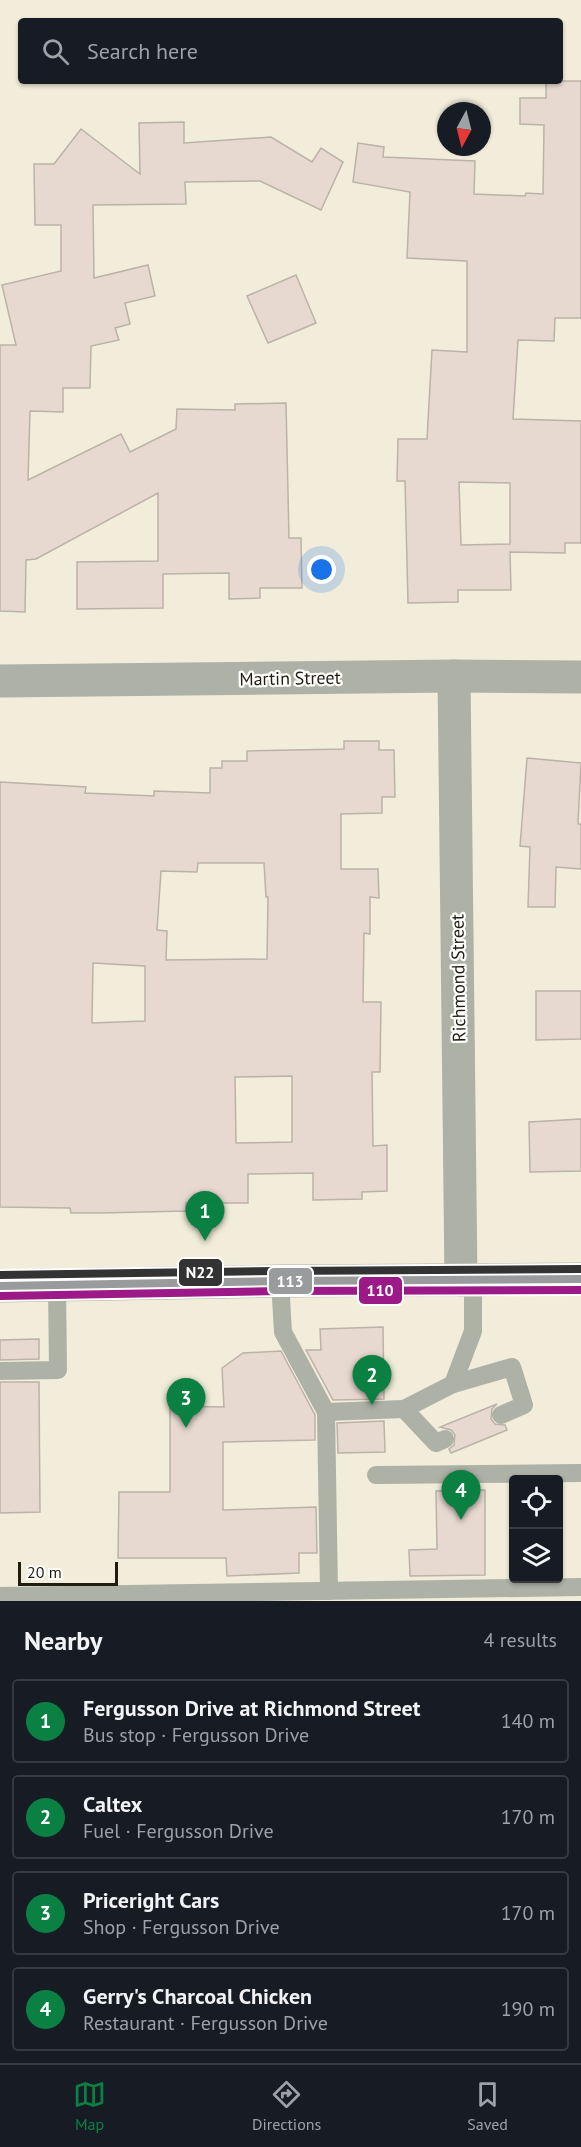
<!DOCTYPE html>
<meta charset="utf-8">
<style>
:root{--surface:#171b24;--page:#20242c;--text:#f1f3f6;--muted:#9ea1a6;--line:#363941;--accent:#0b8043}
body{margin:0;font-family:"PT Sans",sans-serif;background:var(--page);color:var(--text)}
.controls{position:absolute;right:18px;bottom:18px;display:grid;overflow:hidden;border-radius:6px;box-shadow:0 2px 4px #0004}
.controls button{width:54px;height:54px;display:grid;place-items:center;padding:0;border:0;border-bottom:2px solid var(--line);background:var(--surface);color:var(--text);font:30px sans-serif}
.compass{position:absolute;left:437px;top:102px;width:54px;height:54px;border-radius:50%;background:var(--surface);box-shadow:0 2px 4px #0004;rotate:187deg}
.scale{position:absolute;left:18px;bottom:15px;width:100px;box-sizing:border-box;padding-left:6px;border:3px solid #201d10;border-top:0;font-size:16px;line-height:21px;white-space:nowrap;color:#201d10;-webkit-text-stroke:4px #fff;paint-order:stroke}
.you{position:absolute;left:322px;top:570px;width:21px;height:21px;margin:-15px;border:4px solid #fff;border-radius:50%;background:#1a73e8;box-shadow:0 0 0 9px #1a73e833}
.badge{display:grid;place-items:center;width:39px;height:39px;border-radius:50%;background:var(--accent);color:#fff;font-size:20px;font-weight:700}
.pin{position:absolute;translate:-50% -50px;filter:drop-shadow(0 2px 3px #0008)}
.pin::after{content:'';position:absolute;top:32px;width:21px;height:18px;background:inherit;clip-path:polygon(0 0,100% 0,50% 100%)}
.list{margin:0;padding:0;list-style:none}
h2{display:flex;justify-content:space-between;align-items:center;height:78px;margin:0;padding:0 24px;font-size:26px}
h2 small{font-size:20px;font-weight:400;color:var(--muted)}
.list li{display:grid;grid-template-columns:39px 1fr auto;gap:18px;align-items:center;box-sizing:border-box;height:84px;margin:0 12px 12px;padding:0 12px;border:2px solid var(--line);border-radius:6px}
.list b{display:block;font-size:22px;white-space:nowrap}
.list p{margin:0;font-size:20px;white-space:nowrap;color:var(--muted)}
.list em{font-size:20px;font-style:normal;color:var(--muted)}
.icon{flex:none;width:33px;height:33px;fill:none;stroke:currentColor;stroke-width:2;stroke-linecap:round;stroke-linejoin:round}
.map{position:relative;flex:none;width:581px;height:1601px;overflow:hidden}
.search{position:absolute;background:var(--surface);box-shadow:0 2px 4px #0004;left:18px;right:18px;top:18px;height:66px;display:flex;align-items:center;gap:15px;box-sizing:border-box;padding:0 21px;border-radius:6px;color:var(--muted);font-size:22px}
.sheet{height:462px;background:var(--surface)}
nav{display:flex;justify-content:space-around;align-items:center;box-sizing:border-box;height:84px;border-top:2px solid var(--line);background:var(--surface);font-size:16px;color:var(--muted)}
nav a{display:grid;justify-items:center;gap:3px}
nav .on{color:var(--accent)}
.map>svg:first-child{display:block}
.building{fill:#e8d9d0;stroke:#bbb2a8;stroke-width:1.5;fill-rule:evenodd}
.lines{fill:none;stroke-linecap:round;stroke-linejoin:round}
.lane{stroke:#aeb1a5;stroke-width:18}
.street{stroke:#aeb1a5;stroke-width:33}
.secondary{stroke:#acb0a2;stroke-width:33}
.bus-1-casing{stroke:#fff;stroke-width:12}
.bus-2-casing{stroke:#fff;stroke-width:12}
.bus-3-casing{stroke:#fff;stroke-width:12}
.bus-1{stroke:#9a9b9d;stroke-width:8}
.bus-2{stroke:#9c1a87;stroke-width:8}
.bus-3{stroke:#333;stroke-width:8}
.labels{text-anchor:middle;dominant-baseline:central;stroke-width:4.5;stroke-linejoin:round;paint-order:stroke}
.street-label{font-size:18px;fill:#201d10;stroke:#fff}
.line-badge{stroke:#fff;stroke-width:2}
.badge-label{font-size:16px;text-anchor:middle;font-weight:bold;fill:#fff}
</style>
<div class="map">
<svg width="581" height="1601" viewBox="0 0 581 1601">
<rect width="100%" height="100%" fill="#f1edda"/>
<g class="building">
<path d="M546 81H581V318H555L554 341 518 340 513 419 581 421V543H565V553L510 552 511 590H458V602L408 603 405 481H397L398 439H427L432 350 467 352V261L407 258 410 192 353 182 358 143 384 147 383 157 475 161 474 194 525 196 526 193 543 194 544 125 520 124V98H546ZM459 482 510 483V544L461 545Z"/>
<polygon points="184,122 184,143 271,137 312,162 321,148 343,162 321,210 260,181 185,182 186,204 93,205 94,278 148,265 155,296 125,303 130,324 115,328 119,340 91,346 90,388 63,388 63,412 30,411 28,480 121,434 130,452 176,429 177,409 235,410 235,404 286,403 289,538 301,538 302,588 260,588 260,598 229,599 229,573 163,574 163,608 77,609 77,562 158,561 158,493 36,559 26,560 25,612 0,611 0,345 16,345 2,285 61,271 61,225 35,225 34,164 54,164 81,129 140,174 139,123"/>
<polygon points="296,275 316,323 268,343 247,296"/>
<path d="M344 741H379V750H394L395 797H382V813L341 814V869H378L379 898 370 897V934L364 933 363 1002H381L380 1072H372L373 1146 387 1145V1191L362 1192V1199L313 1200V1173L248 1174V1203H186V1211L100 1213H71L70 1208 0 1207V782L86 787 85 793 154 796V791L210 793V768H222V761H247V751L344 749ZM198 863H264L266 897H268L267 959 166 960 167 931 157 930 161 871 197 872ZM93 963 145 966V1021L92 1023ZM292 1076V1142L236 1143 235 1077Z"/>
<polygon points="527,758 581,763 578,824 581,824 581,869 556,867 555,907 528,907 530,847 520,846"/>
<polygon points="536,991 581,991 581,1039 536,1040"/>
<polygon points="581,1119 581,1171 530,1172 529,1122"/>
<polygon points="383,1327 384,1399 333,1400 306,1350 321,1350 320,1329"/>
<polygon points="39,1339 39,1359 0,1360 0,1340"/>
<polygon points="281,1351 315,1415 315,1440 223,1442 223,1510 316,1507 317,1553 299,1553 299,1573 227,1576 226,1558 118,1558 119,1492 170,1492 170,1406 224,1407 222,1368 243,1353"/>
<polygon points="0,1382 39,1382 40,1512 0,1513"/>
<polygon points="497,1404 492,1409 491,1419 495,1424 505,1425 507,1430 451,1453 449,1449 454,1445 455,1435 451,1430 440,1427"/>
<polygon points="384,1421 385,1452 338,1453 337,1423"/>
<polygon points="485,1490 485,1575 410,1576 409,1550 437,1549 436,1491"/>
</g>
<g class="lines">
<g class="lane">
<polyline points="280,1281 283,1332 326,1412 404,1409 453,1384 473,1331 473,1280"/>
<polyline points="0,1371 58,1370 57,1286"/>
<polyline points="453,1384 512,1367 524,1405 501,1415"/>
<polyline points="404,1409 436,1443 445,1439"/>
<polyline points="326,1412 329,1591"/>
<polyline points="376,1475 581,1473"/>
<polyline points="0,1596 581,1587"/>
</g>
<g class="street">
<polyline points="454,676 461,1280"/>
<polyline points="0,681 454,676 581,677"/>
</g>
<polyline class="secondary" points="0,1286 280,1281 581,1279"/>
<defs>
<polyline id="bus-1" points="0,1286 280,1281 581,1279"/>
<polyline id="bus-2" points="0,1296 280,1291 581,1290"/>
<polyline id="bus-3" points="0,1275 280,1271 581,1269"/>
</defs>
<use href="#bus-1" class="bus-1-casing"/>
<use href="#bus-2" class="bus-2-casing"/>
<use href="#bus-3" class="bus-3-casing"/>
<use href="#bus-1" class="bus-1"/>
<use href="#bus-2" class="bus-2"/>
<use href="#bus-3" class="bus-3"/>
</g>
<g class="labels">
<g class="street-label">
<text transform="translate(290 678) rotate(-1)">Martin Street</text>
<text transform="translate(458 978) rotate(-91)">Richmond Street</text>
</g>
</g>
<g class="line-badge">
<rect x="178" y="1258" width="45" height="29" rx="6" fill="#333"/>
<rect x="268" y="1267" width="45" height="28" rx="6" fill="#9a9b9d"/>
<rect x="358" y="1276" width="45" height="29" rx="6" fill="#9c1a87"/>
</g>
<g class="badge-label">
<text x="200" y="1278">N22</text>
<text x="290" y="1287">113</text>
<text x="380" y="1296">110</text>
</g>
</svg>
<div class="controls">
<button><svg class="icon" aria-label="locate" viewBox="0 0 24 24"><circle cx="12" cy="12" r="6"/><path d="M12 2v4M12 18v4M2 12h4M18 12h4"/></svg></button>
<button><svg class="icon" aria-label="layers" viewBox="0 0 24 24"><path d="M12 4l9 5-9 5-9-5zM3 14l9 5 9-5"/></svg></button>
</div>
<svg class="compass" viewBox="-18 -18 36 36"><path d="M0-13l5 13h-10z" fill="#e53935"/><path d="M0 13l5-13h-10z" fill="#9ea1a6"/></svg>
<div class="scale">20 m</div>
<div class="you"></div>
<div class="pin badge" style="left:205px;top:1241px">1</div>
<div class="pin badge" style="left:372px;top:1405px">2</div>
<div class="pin badge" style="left:186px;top:1428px">3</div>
<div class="pin badge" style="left:461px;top:1520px">4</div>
<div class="search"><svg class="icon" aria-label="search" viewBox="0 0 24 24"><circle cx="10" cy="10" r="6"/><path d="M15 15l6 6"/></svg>Search here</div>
</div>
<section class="sheet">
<h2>Nearby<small>4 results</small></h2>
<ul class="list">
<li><span class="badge">1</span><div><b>Fergusson Drive at Richmond Street</b><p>Bus stop · Fergusson Drive</p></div><em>140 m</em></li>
<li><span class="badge">2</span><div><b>Caltex</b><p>Fuel · Fergusson Drive</p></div><em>170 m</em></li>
<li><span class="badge">3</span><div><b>Priceright Cars</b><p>Shop · Fergusson Drive</p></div><em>170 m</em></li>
<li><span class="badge">4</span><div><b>Gerry's Charcoal Chicken</b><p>Restaurant · Fergusson Drive</p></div><em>190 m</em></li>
</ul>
</section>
<nav>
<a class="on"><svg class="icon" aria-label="map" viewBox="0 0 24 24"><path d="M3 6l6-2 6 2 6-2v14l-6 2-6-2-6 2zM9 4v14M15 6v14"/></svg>Map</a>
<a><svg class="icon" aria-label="directions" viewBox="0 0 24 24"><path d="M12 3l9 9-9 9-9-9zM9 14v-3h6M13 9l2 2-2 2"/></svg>Directions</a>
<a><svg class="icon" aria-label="saved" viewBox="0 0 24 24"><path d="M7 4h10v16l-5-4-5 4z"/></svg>Saved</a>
</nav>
